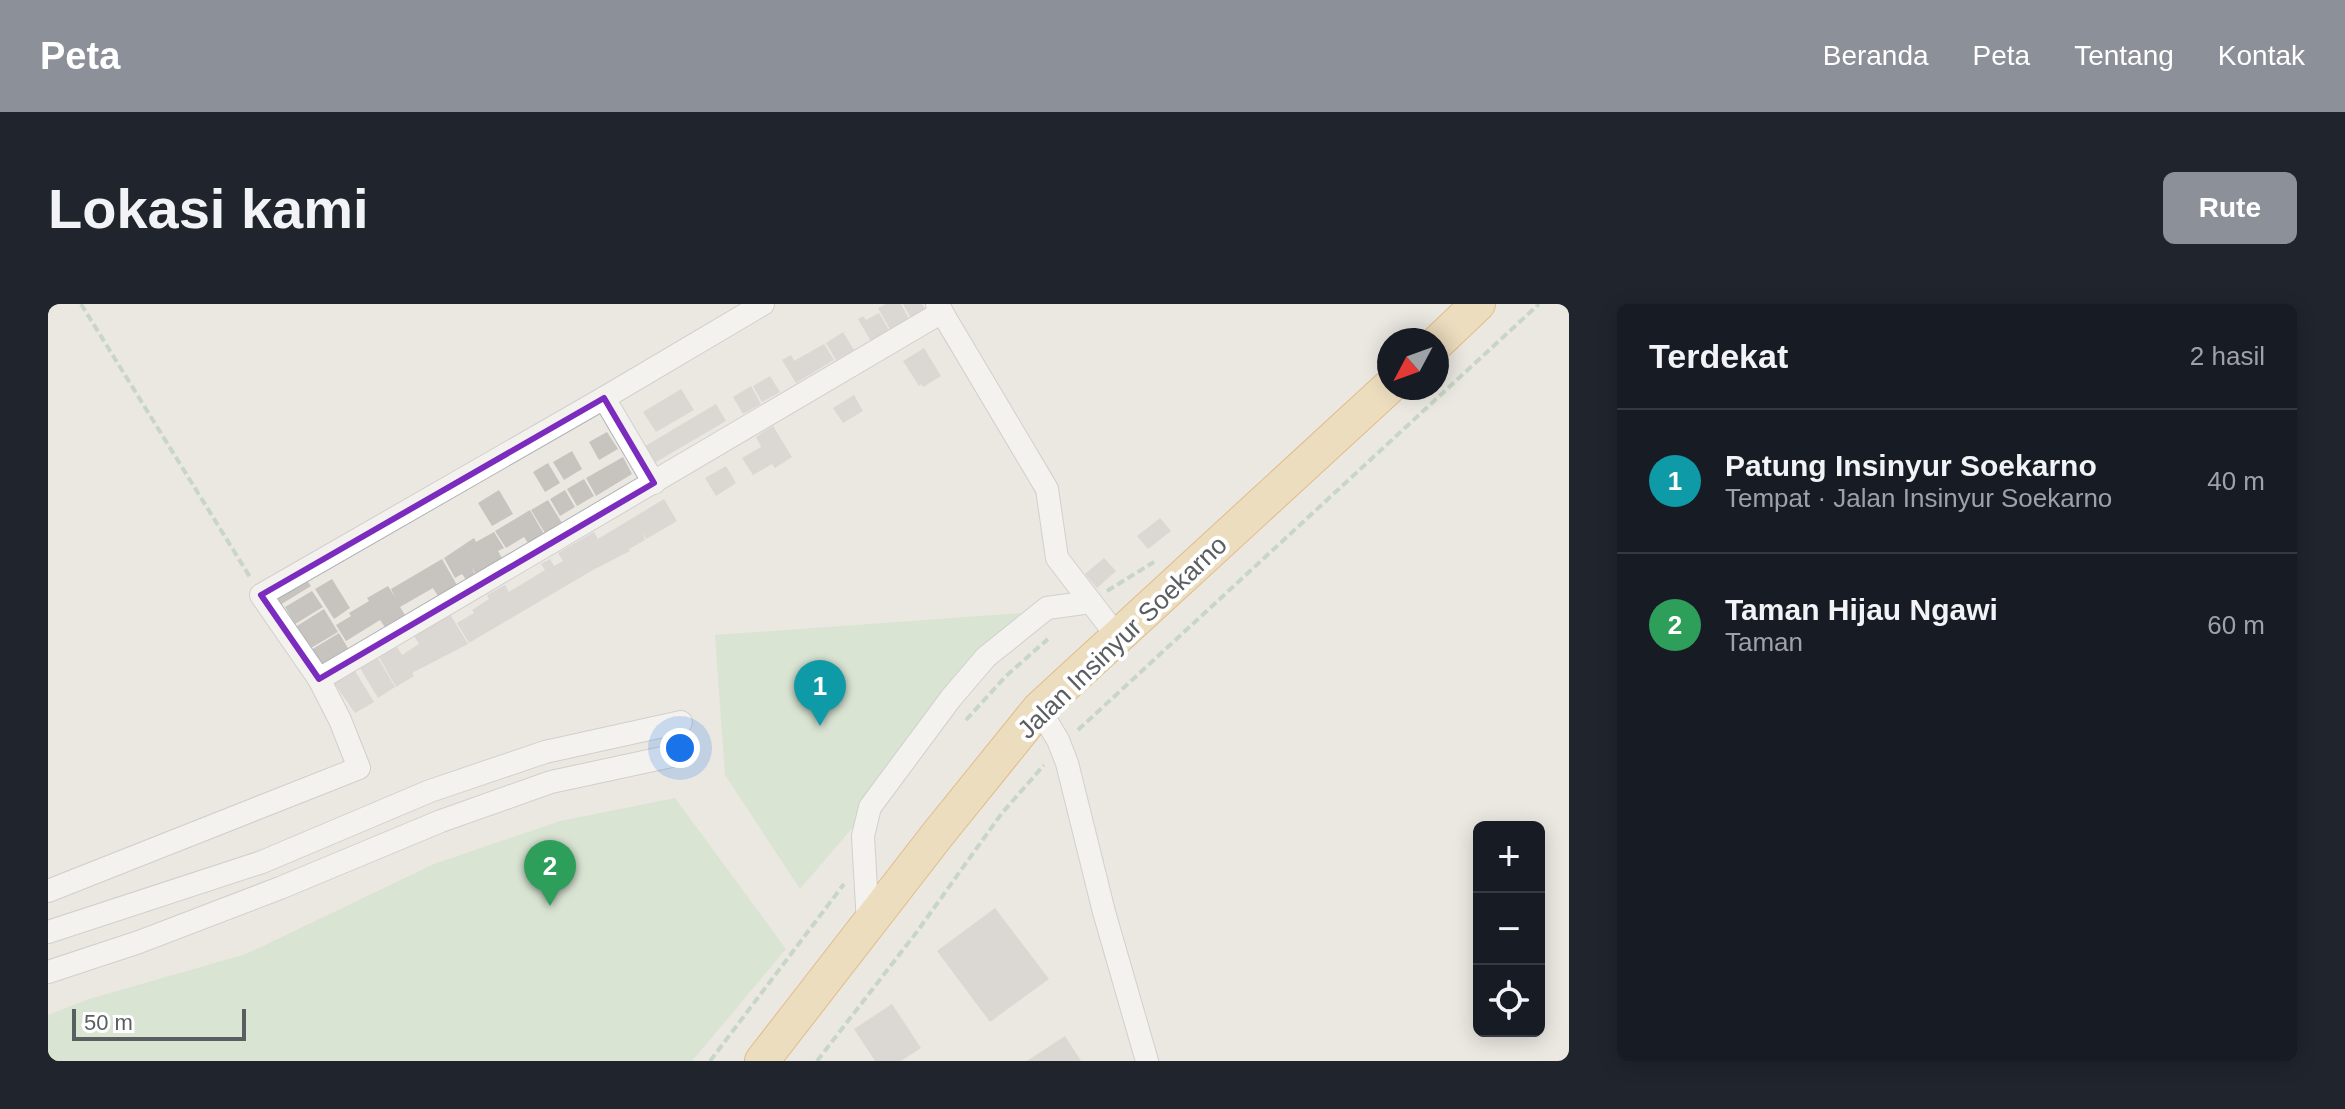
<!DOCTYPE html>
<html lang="id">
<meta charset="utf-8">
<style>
:root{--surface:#171b24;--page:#20242c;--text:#f1f3f6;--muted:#9ea1a6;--line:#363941;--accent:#8c9099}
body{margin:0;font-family:Helvetica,sans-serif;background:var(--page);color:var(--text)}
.controls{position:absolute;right:24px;bottom:24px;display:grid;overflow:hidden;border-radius:12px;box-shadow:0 4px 20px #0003}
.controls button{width:72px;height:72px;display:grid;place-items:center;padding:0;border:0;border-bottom:2px solid var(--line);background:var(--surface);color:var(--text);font:40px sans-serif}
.compass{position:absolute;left:1329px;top:24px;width:72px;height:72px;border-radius:50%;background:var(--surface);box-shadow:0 4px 20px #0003;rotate:229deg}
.scale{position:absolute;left:24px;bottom:20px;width:174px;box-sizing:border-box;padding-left:8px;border:4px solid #5b5e61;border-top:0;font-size:22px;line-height:28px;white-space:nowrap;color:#5b5e61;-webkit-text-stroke:6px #fff;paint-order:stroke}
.you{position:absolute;left:632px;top:444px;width:28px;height:28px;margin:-20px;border:6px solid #fff;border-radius:50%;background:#1a73e8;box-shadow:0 0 0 12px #1a73e833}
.badge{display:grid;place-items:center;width:52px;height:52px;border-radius:50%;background:var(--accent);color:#fff;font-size:26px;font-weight:700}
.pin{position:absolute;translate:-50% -66px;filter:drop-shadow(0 2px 4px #0008)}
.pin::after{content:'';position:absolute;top:42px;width:28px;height:24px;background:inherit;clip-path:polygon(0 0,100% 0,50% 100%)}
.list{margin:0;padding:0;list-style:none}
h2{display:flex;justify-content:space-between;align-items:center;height:104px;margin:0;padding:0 32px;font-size:34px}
h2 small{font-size:26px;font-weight:400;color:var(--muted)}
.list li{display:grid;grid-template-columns:52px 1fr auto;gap:24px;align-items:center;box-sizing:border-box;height:144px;padding:0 32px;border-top:2px solid var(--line)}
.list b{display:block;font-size:30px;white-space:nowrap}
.list p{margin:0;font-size:26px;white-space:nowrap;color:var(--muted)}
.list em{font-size:26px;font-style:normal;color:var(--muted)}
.icon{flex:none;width:44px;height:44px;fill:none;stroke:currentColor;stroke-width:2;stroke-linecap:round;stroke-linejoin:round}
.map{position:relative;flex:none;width:1521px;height:757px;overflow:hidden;border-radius:12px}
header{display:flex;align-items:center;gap:48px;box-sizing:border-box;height:112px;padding:0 40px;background:var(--accent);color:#fff}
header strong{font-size:38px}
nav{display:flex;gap:44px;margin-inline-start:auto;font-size:28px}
.intro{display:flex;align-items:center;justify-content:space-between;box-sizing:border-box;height:192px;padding:0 48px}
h1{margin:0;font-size:56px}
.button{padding:20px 36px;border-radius:12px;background:var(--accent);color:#fff;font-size:28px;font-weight:700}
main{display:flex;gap:48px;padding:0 48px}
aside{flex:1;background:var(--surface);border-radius:12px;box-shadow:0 4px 20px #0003}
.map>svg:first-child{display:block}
.green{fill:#c4e0c2}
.building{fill:#c7c3bf}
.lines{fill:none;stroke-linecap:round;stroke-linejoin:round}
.minor-casing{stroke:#b0b3b6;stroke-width:24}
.highway-casing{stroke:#d1891d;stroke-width:36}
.path{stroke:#9cc0a3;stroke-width:4;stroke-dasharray:8 4;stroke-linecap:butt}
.minor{stroke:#fff;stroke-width:22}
.highway{stroke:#efd196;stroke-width:34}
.marked{fill:none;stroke:#7b2cbf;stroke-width:6;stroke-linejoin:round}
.labels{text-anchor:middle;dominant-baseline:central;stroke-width:8;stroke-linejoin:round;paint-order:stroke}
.street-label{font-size:26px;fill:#5b5e61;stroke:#fff}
</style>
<header>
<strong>Peta</strong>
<nav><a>Beranda</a><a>Peta</a><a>Tentang</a><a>Kontak</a></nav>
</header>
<div class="intro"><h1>Lokasi kami</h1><a class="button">Rute</a></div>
<main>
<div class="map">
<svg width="1521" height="757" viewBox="0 0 1521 757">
<rect width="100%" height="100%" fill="#ebe8e2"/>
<g class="green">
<polygon points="989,308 752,585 677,471 667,331"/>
<polygon points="627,494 738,645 644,757 0,757 0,711 41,695 198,650 386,560 512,517"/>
</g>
<g class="building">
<polygon points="838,0 853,0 862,17 843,27 830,4"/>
<polygon points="855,0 874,0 879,8 864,16"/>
<polygon points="831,9 842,28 824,39 810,15 815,12 818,16"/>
<polygon points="795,28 806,46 788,56 778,39"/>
<polygon points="776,40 786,56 748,79 734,56 743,51 746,57"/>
<polygon points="876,44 893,72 875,83 873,80 871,82 855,57"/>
<polygon points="722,72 732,88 714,98 705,82"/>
<polygon points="703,82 713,100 695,110 685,93"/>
<polygon points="633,85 646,106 608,128 595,108"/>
<polygon points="806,91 815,107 795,119 785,104"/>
<polygon points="668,100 678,117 603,161 594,144"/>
<polygon points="725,122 744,153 727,164 724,160 705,171 694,154 713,143 708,133"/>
<polygon points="559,128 570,145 551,156 541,138"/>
<polygon points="524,147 534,165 516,176 505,158"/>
<polygon points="575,153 584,170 548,192 538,174"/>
<polygon points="500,159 512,179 497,188 485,168"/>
<polygon points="678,162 688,179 668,192 657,174"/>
<polygon points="536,175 546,192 529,202 519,185"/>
<polygon points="451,186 465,210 444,222 430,199"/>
<polygon points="517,186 527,203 512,212 502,195"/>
<polygon points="616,195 629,217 598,235 594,228 597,236 581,245 582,247 545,266 421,339 409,319 426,309 424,306 441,295 439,291 457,281 461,288 497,266 493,260 502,255 506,262 515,257 510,249 546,228 550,235"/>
<polygon points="500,196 514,219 497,229 483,206"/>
<polygon points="482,206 496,230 480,239 476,233 458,244 447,227"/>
<polygon points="1112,214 1123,227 1100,245 1089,232"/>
<polygon points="446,228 456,244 450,247 455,256 428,271 424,263 427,272 419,277 414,270 407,274 396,254 426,234 428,238"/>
<polygon points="1056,254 1068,267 1049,284 1037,270"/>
<polygon points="394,255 409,281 390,292 385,284 352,303 357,311 337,323 332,316 298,337 288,321 303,312 301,309 321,297 319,294 340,282 347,293 343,285"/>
<polygon points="255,271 263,282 227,304 220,293"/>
<polygon points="284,275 302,304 286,315 267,285"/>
<polygon points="264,287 275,303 247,320 237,303"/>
<polygon points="276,305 290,328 263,344 249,322"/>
<polygon points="402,310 420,340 364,369 366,372 348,383 331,353 349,343 354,351 371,340 366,332"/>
<polygon points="291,329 301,346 273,363 263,346"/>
<polygon points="330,354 347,383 330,394 312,364"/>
<polygon points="307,367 326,398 307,409 286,379"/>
<polygon points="947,604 1001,675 942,718 889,647"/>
<polygon points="844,700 873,744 853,757 827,757 806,725"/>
<polygon points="1017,732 1033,757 979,757"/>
</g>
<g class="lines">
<defs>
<g id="minor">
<polyline points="889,0 999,185 1009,254 1069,332"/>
<polyline points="556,94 606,179"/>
<polyline points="271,375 894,8"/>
<polyline points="991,405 1010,436 1019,459 1056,608 1099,757"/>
<polyline points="0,587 311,464 292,416 271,375 213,291 556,94 715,0"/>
<polyline points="820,620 815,532 822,503 903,394 938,353 999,304 1043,298"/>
<polyline points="0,628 214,558 382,487 497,448 633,418"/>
<polyline points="0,668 91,638 232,584 393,517 503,478 633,450"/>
</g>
<g id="highway">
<polyline points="1389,39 1430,0"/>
<polyline points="714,757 890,530 991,405 1341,83"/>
</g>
</defs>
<use href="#minor" class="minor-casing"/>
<use href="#highway" class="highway-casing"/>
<g class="path">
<polyline points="33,0 202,273"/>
<polyline points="1354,36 1363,27"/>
<polyline points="1334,55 1341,48"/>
<polyline points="1059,287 1106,258"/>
<polyline points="918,416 958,372 1000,335"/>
<polyline points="1030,426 1491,0"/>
<polyline points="662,757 796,580"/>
<polyline points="769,757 868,629 954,509 996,461"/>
</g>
<use href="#minor" class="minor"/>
<use href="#highway" class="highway"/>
</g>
<path d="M0 0H1521V757H0ZM556 94 606 179 271 375 213 291Z" fill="#ebe8e2" fill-opacity=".55" fill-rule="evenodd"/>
<path class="marked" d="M556 94 606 179 271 375 213 291Z"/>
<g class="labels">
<g class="street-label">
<text transform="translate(1074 333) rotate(-44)">Jalan Insinyur Soekarno</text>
</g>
</g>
</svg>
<div class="controls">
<button>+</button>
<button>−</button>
<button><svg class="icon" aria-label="locate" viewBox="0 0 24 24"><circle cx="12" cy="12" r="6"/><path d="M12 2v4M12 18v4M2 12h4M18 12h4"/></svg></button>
</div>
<svg class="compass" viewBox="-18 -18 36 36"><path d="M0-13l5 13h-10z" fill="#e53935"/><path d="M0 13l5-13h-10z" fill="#9ea1a6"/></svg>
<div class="scale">50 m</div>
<div class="you"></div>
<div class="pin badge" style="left:772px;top:422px;background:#0f9aa8">1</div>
<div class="pin badge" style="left:502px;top:602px;background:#2e9e5b">2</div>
</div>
<aside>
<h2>Terdekat<small>2 hasil</small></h2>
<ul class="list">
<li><span class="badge" style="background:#0f9aa8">1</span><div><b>Patung Insinyur Soekarno</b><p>Tempat · Jalan Insinyur Soekarno</p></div><em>40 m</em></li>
<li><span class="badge" style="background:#2e9e5b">2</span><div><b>Taman Hijau Ngawi</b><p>Taman</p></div><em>60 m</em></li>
</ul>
</aside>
</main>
